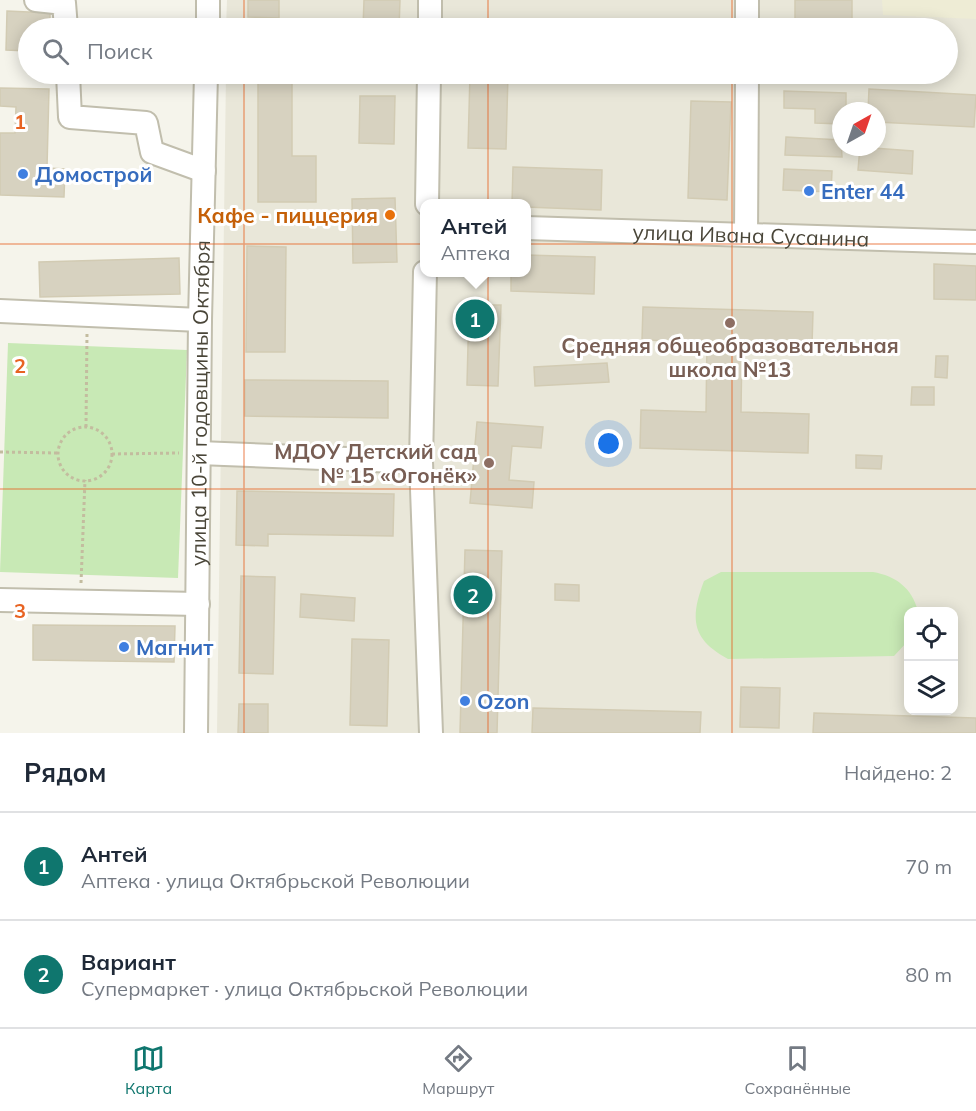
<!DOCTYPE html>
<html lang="ru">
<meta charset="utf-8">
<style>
:root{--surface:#fff;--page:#f6f6f7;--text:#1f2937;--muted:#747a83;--line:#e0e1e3;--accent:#0f766e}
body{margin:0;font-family:Mulish,sans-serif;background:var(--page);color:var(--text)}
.controls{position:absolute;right:18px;bottom:18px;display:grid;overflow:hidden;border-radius:12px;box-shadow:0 3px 15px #0003}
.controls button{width:54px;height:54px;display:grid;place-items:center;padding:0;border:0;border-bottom:2px solid var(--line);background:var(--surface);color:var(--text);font:30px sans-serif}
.compass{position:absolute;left:832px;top:102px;width:54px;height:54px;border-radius:50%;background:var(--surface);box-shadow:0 3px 15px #0003;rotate:40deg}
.you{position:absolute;left:609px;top:444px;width:21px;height:21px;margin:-15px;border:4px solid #fff;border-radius:50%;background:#1a73e8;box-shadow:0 0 0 9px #1a73e833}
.badge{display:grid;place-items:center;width:39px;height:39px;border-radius:50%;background:var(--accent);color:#fff;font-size:20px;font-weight:700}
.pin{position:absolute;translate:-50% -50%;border:3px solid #fff;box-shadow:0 2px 6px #0006}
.popup{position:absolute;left:420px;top:199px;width:111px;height:78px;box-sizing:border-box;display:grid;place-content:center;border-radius:12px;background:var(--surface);filter:drop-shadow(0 2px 4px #0005);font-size:20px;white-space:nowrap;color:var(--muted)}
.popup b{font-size:22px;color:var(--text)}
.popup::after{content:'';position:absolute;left:50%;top:100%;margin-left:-12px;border:12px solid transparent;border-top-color:var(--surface)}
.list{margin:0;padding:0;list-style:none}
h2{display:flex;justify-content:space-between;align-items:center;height:78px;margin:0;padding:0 24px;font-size:26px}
h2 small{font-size:20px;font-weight:400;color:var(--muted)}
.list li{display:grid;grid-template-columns:39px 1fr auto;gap:18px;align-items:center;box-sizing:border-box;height:108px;padding:0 24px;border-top:2px solid var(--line)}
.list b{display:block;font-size:22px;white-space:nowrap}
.list p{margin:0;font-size:20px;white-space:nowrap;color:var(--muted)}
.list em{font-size:20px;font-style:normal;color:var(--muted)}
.icon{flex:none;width:33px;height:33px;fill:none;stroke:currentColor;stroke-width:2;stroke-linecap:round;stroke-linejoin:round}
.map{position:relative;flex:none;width:976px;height:733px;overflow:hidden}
.search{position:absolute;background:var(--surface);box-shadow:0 3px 15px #0003;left:18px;right:18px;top:18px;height:66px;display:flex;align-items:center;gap:15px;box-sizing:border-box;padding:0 21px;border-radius:33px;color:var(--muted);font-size:22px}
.sheet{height:294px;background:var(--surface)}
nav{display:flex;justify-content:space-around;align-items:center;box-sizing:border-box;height:84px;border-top:2px solid var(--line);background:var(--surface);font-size:16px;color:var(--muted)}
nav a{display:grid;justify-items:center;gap:3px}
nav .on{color:var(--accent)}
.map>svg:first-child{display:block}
.residential{fill:#e9e7d9;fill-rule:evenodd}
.education{fill:#eeecd5}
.green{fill:#c8e9b5}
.building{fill:#d7d2c0;stroke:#d2cbb3;stroke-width:1.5}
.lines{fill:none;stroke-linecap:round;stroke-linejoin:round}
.minor-casing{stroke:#c1bead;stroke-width:26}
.path{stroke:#c3bc9f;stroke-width:3;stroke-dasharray:3 3;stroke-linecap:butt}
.minor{stroke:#fff;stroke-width:22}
.grid{fill:none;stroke:#e86322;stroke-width:1.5;stroke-opacity:0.55}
.shop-dot{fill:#3f7fe0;stroke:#fff;stroke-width:2}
.food-dot{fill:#e8710a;stroke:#fff;stroke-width:2}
.education-dot{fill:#8d6e63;stroke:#fff;stroke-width:2}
.labels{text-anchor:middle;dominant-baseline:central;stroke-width:6;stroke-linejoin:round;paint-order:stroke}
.shop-label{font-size:21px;font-weight:bold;fill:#366cbe;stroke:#fff;text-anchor:start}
.food-label{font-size:21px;font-weight:bold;fill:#c56008;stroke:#fff;text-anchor:end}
.street-label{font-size:21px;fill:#4a4639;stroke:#fff}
.education-label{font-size:21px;font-weight:bold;fill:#785e54;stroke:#fff}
.grid-label{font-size:20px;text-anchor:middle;font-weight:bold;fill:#e86322;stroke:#fff;stroke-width:6;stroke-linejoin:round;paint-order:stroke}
</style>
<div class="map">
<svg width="976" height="733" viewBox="0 0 976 733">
<rect width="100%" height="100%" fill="#f5f4eb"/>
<path class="residential" d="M227 0H976V733H217L226 74H948V28H226ZM841 111H877V147H841ZM424 204H526V272H424ZM908 612H954V710H908Z"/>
<polygon class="education" points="882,0 976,0 976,19 883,15"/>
<g class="green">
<polygon points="8,343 187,350 178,578 0,572"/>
<path d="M721 572H873C896 576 912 588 918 611L908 612V641L894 656 728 659C691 639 690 618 704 581Z"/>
</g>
<g class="building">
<polygon points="248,0 279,0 279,18 248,17"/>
<polygon points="364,0 400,0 399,28 363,28"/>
<polygon points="795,0 852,0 852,28 795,27"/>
<polygon points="7,11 50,13 50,28 28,28 28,51 6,50"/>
<polygon points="545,21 718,26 718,28 545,28"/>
<polygon points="258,74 292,74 292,156 316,156 316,202 258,202"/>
<polygon points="470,74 508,74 506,149 468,148"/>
<polygon points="788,74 849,74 849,79 787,76"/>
<polygon points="0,88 49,89 47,168 65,169 64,197 0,195 0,133 15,133 16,107 0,106"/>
<polygon points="869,89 976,95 974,127 877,122 877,111 868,111"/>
<polygon points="784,91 846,93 846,111 841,111 841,124 815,123 815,109 784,108"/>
<polygon points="360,96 395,96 394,144 359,143"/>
<polygon points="691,101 731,102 727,200 688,198"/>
<polygon points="786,137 841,140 842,157 785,155"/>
<polygon points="860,147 913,151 912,174 858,170"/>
<polygon points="513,167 602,170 601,210 526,207 526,204 512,204"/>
<polygon points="784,169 832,171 831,192 783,190"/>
<polygon points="395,198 397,262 353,263 352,199"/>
<polygon points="247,246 286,247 285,352 246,352"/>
<polygon points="526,255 595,257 594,294 511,291 511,272 526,272"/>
<polygon points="179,258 180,294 40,297 39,262"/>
<polygon points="934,264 976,266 976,300 934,299"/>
<polygon points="469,305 501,305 498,386 467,385"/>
<polygon points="643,307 813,312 812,345 742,343 741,412 809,414 808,453 640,448 641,410 706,412 707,342 642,340"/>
<polygon points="936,356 948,356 947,378 935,377"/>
<polygon points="607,363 609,382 535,386 534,367"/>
<polygon points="245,380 388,381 388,418 245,416"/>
<polygon points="912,387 934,387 934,405 911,405"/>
<polygon points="477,422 543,427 541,448 512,446 509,480 534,482 532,508 470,503"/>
<polygon points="856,455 882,456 881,469 856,468"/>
<polygon points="237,491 394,494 393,536 268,534 268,546 236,545"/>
<polygon points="465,550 502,551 497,733 460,733"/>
<polygon points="241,576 275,577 273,674 239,673"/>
<polygon points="555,584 579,585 579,601 555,600"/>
<polygon points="301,594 355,598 354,621 300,617"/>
<polygon points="33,625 175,626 174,662 33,660"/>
<polygon points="352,639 389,640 387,726 350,725"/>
<polygon points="741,687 780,688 779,728 740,727"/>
<polygon points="239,704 268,704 268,733 238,733"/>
<polygon points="533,708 701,712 700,733 532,733"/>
<polygon points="814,713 976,718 976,733 813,733"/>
</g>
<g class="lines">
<defs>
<g id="minor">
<polyline points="36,0 64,3 66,28"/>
<polyline points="208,28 208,0"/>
<polyline points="430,28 430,0"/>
<polyline points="747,28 747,0"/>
<polyline points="68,74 70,117 146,123 152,152 204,171"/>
<polyline points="427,204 429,74"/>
<path id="s1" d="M526 228 976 242"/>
<polyline points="746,235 747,74"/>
<polyline points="425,272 421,462 431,733"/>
<polyline points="0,311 200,320"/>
<polyline points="199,453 421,462"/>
<polyline points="0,600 198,604"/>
<path id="s2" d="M196 733 200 320 206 74"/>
</g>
</defs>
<use href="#minor" class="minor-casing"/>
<g class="path">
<polyline points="86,427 87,333"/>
<circle cx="85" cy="454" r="27"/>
<polyline points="0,452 58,453"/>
<polyline points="112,454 179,453"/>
<polyline points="81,583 85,480"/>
</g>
<use href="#minor" class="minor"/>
</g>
<path class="grid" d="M244 0V28M488 0V28M732 0V28M244 74V733M488 74V733M732 74V733M0 244H976M0 489H976"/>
<g class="shop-dot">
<circle cx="23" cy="174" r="6"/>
<circle cx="809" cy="191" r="6"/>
<circle cx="124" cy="647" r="6"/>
<circle cx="465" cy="701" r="6"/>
</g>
<circle class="food-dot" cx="390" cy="215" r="6"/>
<g class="education-dot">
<circle cx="730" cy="323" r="6"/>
<circle cx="489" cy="463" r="6"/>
</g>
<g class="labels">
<g class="shop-label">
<text x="35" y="174">Домострой</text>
<text x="821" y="191">Enter 44</text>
<text x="136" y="647">Магнит</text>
<text x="477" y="701">Ozon</text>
</g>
<g class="food-label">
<text x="378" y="215">Кафе - пиццерия</text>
</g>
<g class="street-label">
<text stroke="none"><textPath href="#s1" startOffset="225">улица Ивана Сусанина</textPath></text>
<text stroke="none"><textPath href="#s2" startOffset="330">улица 10-й годовщины Октября</textPath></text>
</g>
<g class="education-label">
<text x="730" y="345">Средняя общеобразовательная<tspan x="730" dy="24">школа №13</tspan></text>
<text x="477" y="451" text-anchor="end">МДОУ Детский сад<tspan x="477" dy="24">№ 15 «Огонёк»</tspan></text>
</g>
</g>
<g class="grid-label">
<text x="20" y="129">1</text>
<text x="20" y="373">2</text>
<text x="20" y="618">3</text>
</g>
</svg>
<div class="controls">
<button><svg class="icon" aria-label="locate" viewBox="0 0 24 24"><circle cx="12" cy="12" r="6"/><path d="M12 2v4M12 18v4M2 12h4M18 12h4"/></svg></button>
<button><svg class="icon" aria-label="layers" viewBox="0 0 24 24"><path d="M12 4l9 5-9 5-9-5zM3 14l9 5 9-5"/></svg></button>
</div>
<svg class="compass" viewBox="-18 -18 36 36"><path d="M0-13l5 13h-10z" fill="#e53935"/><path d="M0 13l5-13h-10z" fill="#747a83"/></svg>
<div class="you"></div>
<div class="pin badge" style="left:475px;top:319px">1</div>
<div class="popup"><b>Антей</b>Аптека</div>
<div class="pin badge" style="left:473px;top:595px">2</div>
<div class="search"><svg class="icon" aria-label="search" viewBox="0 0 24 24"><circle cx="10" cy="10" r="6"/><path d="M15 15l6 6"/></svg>Поиск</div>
</div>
<section class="sheet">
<h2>Рядом<small>Найдено: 2</small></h2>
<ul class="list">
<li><span class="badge">1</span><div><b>Антей</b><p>Аптека · улица Октябрьской Революции</p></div><em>70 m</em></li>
<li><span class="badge">2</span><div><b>Вариант</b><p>Супермаркет · улица Октябрьской Революции</p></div><em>80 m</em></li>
</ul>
</section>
<nav>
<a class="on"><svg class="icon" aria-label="map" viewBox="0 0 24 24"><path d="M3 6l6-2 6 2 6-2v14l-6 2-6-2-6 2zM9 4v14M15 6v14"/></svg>Карта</a>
<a><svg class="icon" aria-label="directions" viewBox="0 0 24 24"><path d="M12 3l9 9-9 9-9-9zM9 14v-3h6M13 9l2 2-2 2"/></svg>Маршрут</a>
<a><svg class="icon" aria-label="saved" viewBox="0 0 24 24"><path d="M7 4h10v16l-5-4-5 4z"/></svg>Сохранённые</a>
</nav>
